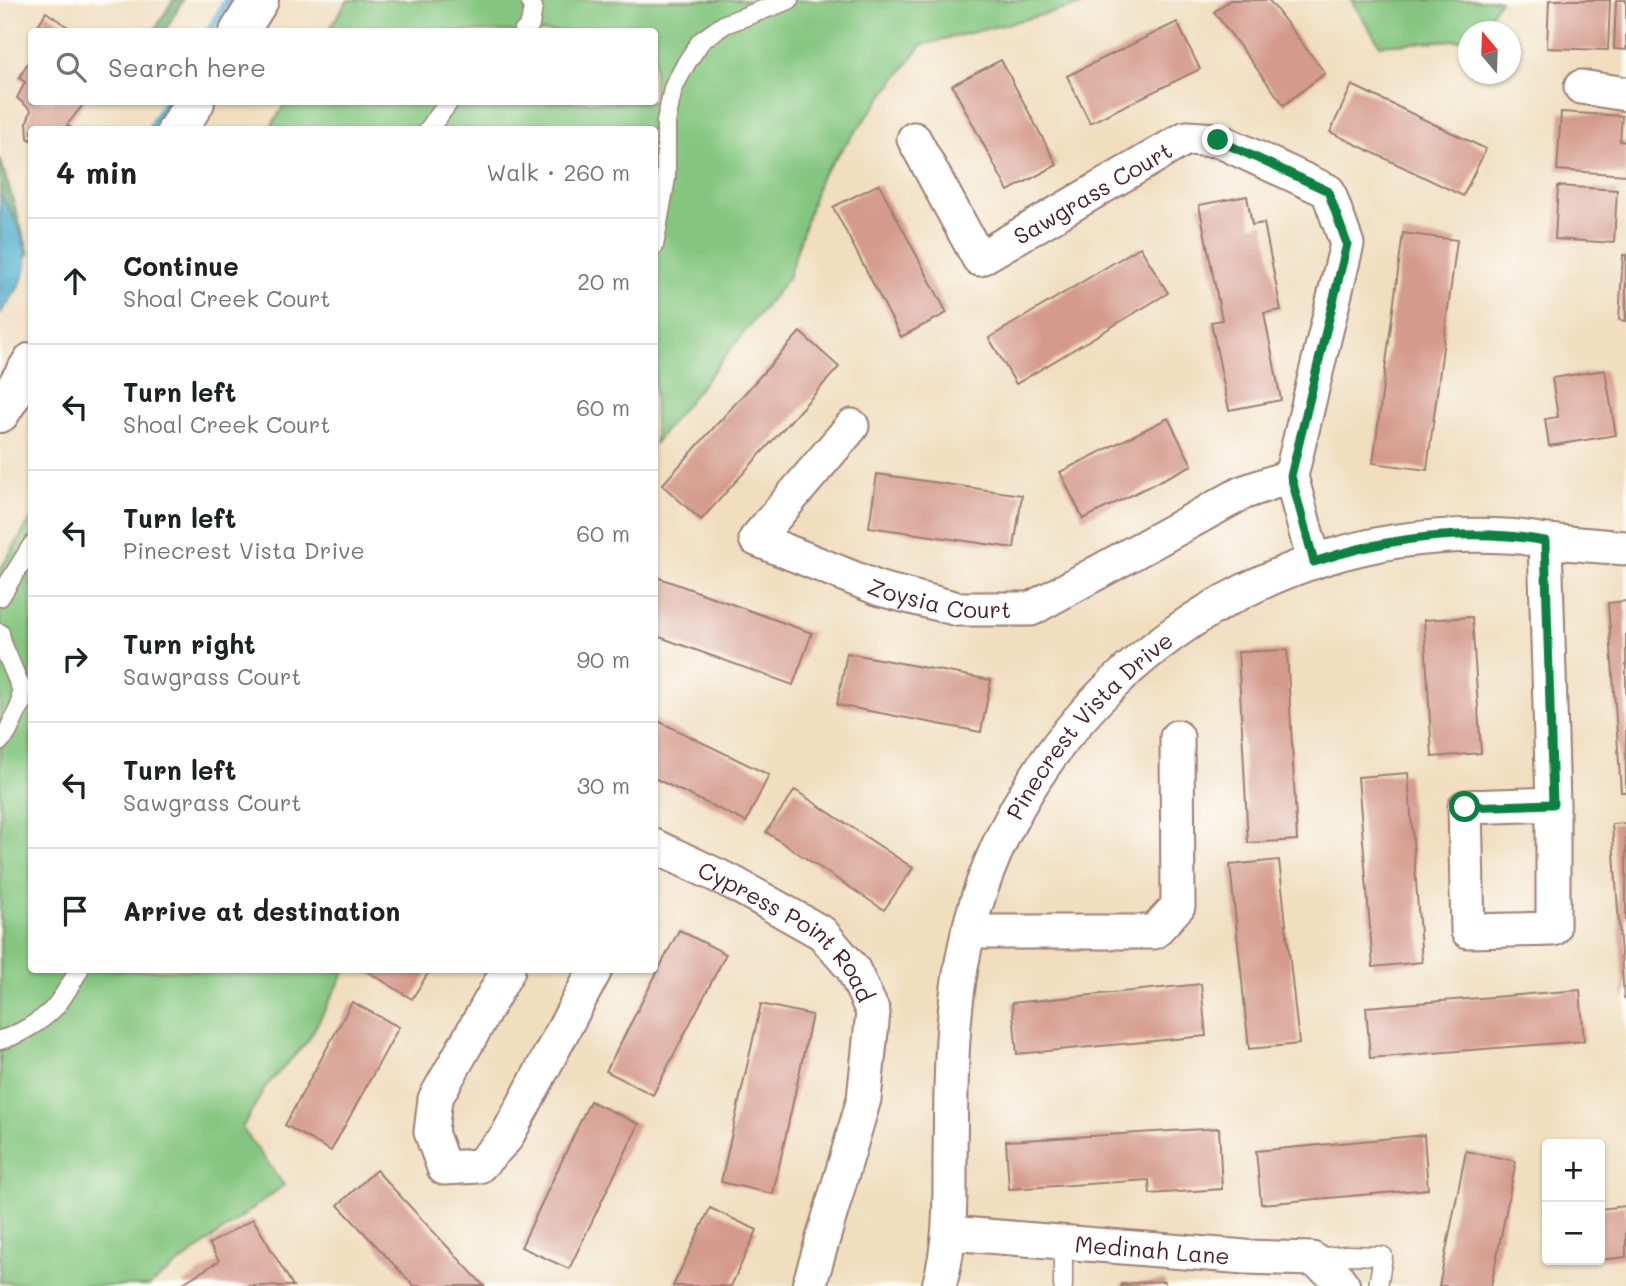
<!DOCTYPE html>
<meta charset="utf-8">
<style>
:root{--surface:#fff;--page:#f6f6f6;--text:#202124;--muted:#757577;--line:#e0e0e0}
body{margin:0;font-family:Mali,sans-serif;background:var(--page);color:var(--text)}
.controls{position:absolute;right:21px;bottom:21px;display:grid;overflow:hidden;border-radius:7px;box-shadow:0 2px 5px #0004}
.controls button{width:63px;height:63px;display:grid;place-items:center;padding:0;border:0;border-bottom:2px solid var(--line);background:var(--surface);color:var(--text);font:35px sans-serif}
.compass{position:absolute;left:1458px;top:21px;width:63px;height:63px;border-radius:50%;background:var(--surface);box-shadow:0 2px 5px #0004;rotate:341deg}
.stop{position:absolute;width:21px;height:21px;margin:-16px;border:5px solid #0b8043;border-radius:50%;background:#fff}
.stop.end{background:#0b8043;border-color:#fff;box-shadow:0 2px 7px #0008}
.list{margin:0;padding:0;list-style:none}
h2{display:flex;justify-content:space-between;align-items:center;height:91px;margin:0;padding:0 28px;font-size:30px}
h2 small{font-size:23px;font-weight:400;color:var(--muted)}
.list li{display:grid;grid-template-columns:46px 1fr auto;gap:21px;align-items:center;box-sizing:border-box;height:126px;padding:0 28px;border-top:2px solid var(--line)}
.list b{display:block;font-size:26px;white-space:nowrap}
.list p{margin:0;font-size:23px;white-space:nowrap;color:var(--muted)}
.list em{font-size:23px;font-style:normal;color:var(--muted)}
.icon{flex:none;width:38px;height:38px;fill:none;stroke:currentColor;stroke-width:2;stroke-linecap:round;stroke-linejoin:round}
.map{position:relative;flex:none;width:1626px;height:1286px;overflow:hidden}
.search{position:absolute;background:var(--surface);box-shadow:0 2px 5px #0004;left:28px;top:28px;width:630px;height:77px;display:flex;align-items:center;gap:18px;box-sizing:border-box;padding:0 24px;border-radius:7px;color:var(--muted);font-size:26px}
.panel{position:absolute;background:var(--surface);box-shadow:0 2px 5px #0004;left:28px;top:126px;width:630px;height:847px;border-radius:7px}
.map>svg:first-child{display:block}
.green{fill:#84c67f;stroke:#677255;stroke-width:2}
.forest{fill:#6bab6e;stroke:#5a654c;stroke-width:2}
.water{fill:#4eaecd;stroke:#4c667c;stroke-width:2}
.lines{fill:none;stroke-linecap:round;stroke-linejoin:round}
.stream{stroke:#4eaecd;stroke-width:9}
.building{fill:#d49a8b}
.lane-casing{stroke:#9d7e75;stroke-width:21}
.street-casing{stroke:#9d7e75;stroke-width:37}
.secondary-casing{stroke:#9d7e75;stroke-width:42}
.lane{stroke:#fff;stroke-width:18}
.street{stroke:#fff;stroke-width:33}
.secondary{stroke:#fff;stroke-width:38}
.route{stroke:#0b8043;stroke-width:9}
.labels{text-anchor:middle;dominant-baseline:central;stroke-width:5;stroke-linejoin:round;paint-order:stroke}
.street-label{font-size:23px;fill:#4a1f2b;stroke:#fdfcf7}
</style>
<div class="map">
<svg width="1626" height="1286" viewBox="0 0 1626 1286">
<rect width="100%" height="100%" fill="#fdfcf7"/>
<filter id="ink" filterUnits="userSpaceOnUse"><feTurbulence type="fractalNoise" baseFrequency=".0143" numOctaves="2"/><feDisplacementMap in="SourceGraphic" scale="14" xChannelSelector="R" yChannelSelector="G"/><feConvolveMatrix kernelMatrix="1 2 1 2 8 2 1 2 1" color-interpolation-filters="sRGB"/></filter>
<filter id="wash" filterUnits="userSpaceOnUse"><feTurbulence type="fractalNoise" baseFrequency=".00686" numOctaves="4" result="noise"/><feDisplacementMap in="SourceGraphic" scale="28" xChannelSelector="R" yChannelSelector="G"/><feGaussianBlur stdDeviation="1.57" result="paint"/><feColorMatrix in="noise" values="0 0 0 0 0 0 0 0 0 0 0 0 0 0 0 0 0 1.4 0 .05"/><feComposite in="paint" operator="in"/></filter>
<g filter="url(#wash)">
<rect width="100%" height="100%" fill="#f0debf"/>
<g class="green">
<polygon points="348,0 1102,0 922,45 820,178 788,278 655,443 654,130 269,130 286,102 654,102 654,32 328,31"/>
<polygon points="1351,0 1500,0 1478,31 1468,32 1468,39 1380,45"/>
<polygon points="31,519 32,970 346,970 308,1041 266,1086 242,1128 284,1185 149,1286 43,1286 0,1282 0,570"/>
</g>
<g class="forest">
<polygon points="173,0 183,0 165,31 154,31"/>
<polygon points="0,158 29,253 0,302"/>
</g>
<path class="water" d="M0 195C13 214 29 242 26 266 24 283 9 301 0 314Z"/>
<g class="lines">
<g class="stream">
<polyline points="209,32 228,0"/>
<polyline points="150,130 167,102"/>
</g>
</g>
<g id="blocks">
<g class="building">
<polygon points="1230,0 1269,0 1325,73 1284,105 1214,12"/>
<polygon points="1549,0 1610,0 1608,50 1547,48"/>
<polygon points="1616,0 1626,0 1626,50 1614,49"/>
<polygon points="46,12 75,32 34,32"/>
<polygon points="1177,22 1200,69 1090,123 1067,76"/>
<polygon points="32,56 32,102 85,102 67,125 75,130 32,130 32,141 28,138 27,122 31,110 17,98 25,82 19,78"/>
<polygon points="1001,60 1057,165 1008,191 952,85"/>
<polygon points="1352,85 1486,149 1463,196 1330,132"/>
<polygon points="1561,112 1622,116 1620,141 1626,142 1626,175 1557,170"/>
<polygon points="879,184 947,313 901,337 833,207"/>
<polygon points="1558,186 1617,190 1614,243 1555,239"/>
<polygon points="1247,196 1252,225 1264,223 1281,310 1264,313 1281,400 1229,410 1211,322 1222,320 1199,205"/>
<polygon points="1403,233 1457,240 1427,470 1373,463"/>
<polygon points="1140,247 1168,293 1016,384 989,338"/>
<polygon points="1623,255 1626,255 1626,321 1619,320"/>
<polygon points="800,332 839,367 701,520 662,485"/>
<polygon points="1605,370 1616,435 1549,446 1545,419 1558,417 1552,378"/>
<polygon points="1168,418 1192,465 1083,519 1060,472"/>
<polygon points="877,474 1022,495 1014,548 869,527"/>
<polygon points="654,576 812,633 793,685 654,635"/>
<polygon points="1626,601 1626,792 1621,792 1608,603"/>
<polygon points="1472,617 1481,753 1432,757 1424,620"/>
<polygon points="1287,650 1297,840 1248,843 1238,652"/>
<polygon points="847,653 991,680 981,732 837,705"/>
<polygon points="654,719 769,775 746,822 654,778"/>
<polygon points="1408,773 1422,962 1373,967 1358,777"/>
<polygon points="795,790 913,868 884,910 766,832"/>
<polygon points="1626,823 1626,997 1624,998 1612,824"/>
<polygon points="1279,860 1299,1044 1249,1049 1230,865"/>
<polygon points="679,930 726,954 653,1095 606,1071"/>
<polygon points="369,970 430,970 412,999 368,972"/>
<polygon points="1201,984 1206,1036 1017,1054 1012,1003"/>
<polygon points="1580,990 1584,1041 1370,1058 1366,1007"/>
<polygon points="352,1002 399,1027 331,1151 285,1125"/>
<polygon points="761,1004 812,1015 773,1194 721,1182"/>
<polygon points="590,1101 639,1124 569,1269 521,1247"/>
<polygon points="1219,1128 1222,1189 1150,1194 1149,1180 1009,1189 1006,1141"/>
<polygon points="1424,1135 1428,1189 1261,1204 1256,1151"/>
<polygon points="1466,1151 1516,1161 1491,1286 1439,1286"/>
<polygon points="376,1170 484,1286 414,1286 338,1205"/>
<polygon points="1626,1206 1626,1257 1600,1260 1600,1209"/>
<polygon points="710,1208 757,1230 731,1286 673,1286"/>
<polygon points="253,1219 293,1286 185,1286 183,1283 219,1261 209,1244"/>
<polygon points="1165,1281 1165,1286 1121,1286 1121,1284"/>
</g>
</g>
</g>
<g filter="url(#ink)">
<use href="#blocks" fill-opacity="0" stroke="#9d7e75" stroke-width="2"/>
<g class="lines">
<defs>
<g id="lane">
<polyline points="523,32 530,25 533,7 530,0"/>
<polyline points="428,130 449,102"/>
<polyline points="654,246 666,178 666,122 673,88 687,62 701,41 725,24 789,0"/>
<polyline points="0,597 32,545"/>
<polyline points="0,633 2,643 21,688 21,704 7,733 0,741"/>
<path d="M0 1040C17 1036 42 1021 54 1008 64 997 71 983 79 970"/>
<polyline points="1063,1243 1063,1286"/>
<polyline points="1315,1258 1346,1255 1383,1256 1378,1286"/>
</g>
<g id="street">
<polyline points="1581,87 1626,94"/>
<path id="s1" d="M914 139 979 259 1186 138 1218 140 1328 191 1347 244 1291 476 1314 562"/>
<path id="s2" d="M852 426 756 539 880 589 958 609H1031L1242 493 1291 476"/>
<polyline points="1545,541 1553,804 1553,929 1468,931 1465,807 1553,804"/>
<path id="s3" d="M654 846 733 883 822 933 853 969 873 1012 864 1099 809 1286"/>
<polyline points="968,932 1154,932 1178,906 1177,737"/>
<polyline points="508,970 435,1099 431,1132 444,1168 479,1166 506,1138 595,970"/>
<path id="s4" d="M950 1233 1245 1257 1312 1259 1334 1273 1343 1286"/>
<path id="s5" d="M939 1286C951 1245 950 1203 950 1160 951 1094 950 1027 962 962 1001 746 1182 575 1398 541 1433 536 1470 534 1506 536 1520 536 1534 540 1548 541 1574 544 1600 546 1626 548"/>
</g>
<g id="secondary">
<polyline points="239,32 259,0"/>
<polyline points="177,130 195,102"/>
<polyline points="0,413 32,362"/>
</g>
</defs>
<use href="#lane" class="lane-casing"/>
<use href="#street" class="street-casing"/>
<use href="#secondary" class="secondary-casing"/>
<use href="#lane" class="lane"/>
<use href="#street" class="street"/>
<use href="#secondary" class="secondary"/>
</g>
</g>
<g class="lines" filter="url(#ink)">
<path class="route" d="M1218 140 1328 191 1347 244 1291 476 1314 562C1375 541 1444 531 1508 536 1520 537 1533 539 1545 541L1553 804 1465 807"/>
</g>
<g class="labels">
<g class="street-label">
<text stroke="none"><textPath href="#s1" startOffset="268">Sawgrass Court</textPath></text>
<text stroke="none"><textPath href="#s2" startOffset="343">Zoysia Court</textPath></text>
<text stroke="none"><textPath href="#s5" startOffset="600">Pinecrest Vista Drive</textPath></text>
<text stroke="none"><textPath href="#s3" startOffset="161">Cypress Point Road</textPath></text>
<text stroke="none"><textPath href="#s4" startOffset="203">Medinah Lane</textPath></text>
</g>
</g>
</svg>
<div class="controls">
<button>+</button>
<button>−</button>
</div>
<svg class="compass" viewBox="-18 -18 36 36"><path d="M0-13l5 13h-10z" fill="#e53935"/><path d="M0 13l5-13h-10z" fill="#757577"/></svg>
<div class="stop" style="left:1465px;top:807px"></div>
<div class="stop end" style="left:1218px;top:140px"></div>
<div class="search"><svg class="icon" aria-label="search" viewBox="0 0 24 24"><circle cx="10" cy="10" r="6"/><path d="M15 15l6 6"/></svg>Search here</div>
<section class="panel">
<h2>4 min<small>Walk · 260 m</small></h2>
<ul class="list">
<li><svg class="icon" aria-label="ahead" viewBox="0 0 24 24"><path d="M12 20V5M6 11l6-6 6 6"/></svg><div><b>Continue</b><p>Shoal Creek Court</p></div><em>20 m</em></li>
<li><svg class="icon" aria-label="left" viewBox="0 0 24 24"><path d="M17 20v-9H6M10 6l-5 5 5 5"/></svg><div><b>Turn left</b><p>Shoal Creek Court</p></div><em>60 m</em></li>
<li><svg class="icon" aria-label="left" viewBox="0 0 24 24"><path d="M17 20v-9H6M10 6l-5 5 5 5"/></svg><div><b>Turn left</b><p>Pinecrest Vista Drive</p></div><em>60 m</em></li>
<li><svg class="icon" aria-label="right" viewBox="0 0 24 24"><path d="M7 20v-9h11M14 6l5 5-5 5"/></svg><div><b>Turn right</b><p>Sawgrass Court</p></div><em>90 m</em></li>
<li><svg class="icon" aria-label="left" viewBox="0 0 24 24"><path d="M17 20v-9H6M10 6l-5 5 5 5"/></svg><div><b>Turn left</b><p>Sawgrass Court</p></div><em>30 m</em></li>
<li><svg class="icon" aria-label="arrive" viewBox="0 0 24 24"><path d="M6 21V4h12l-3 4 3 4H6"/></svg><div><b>Arrive at destination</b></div></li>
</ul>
</section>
</div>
